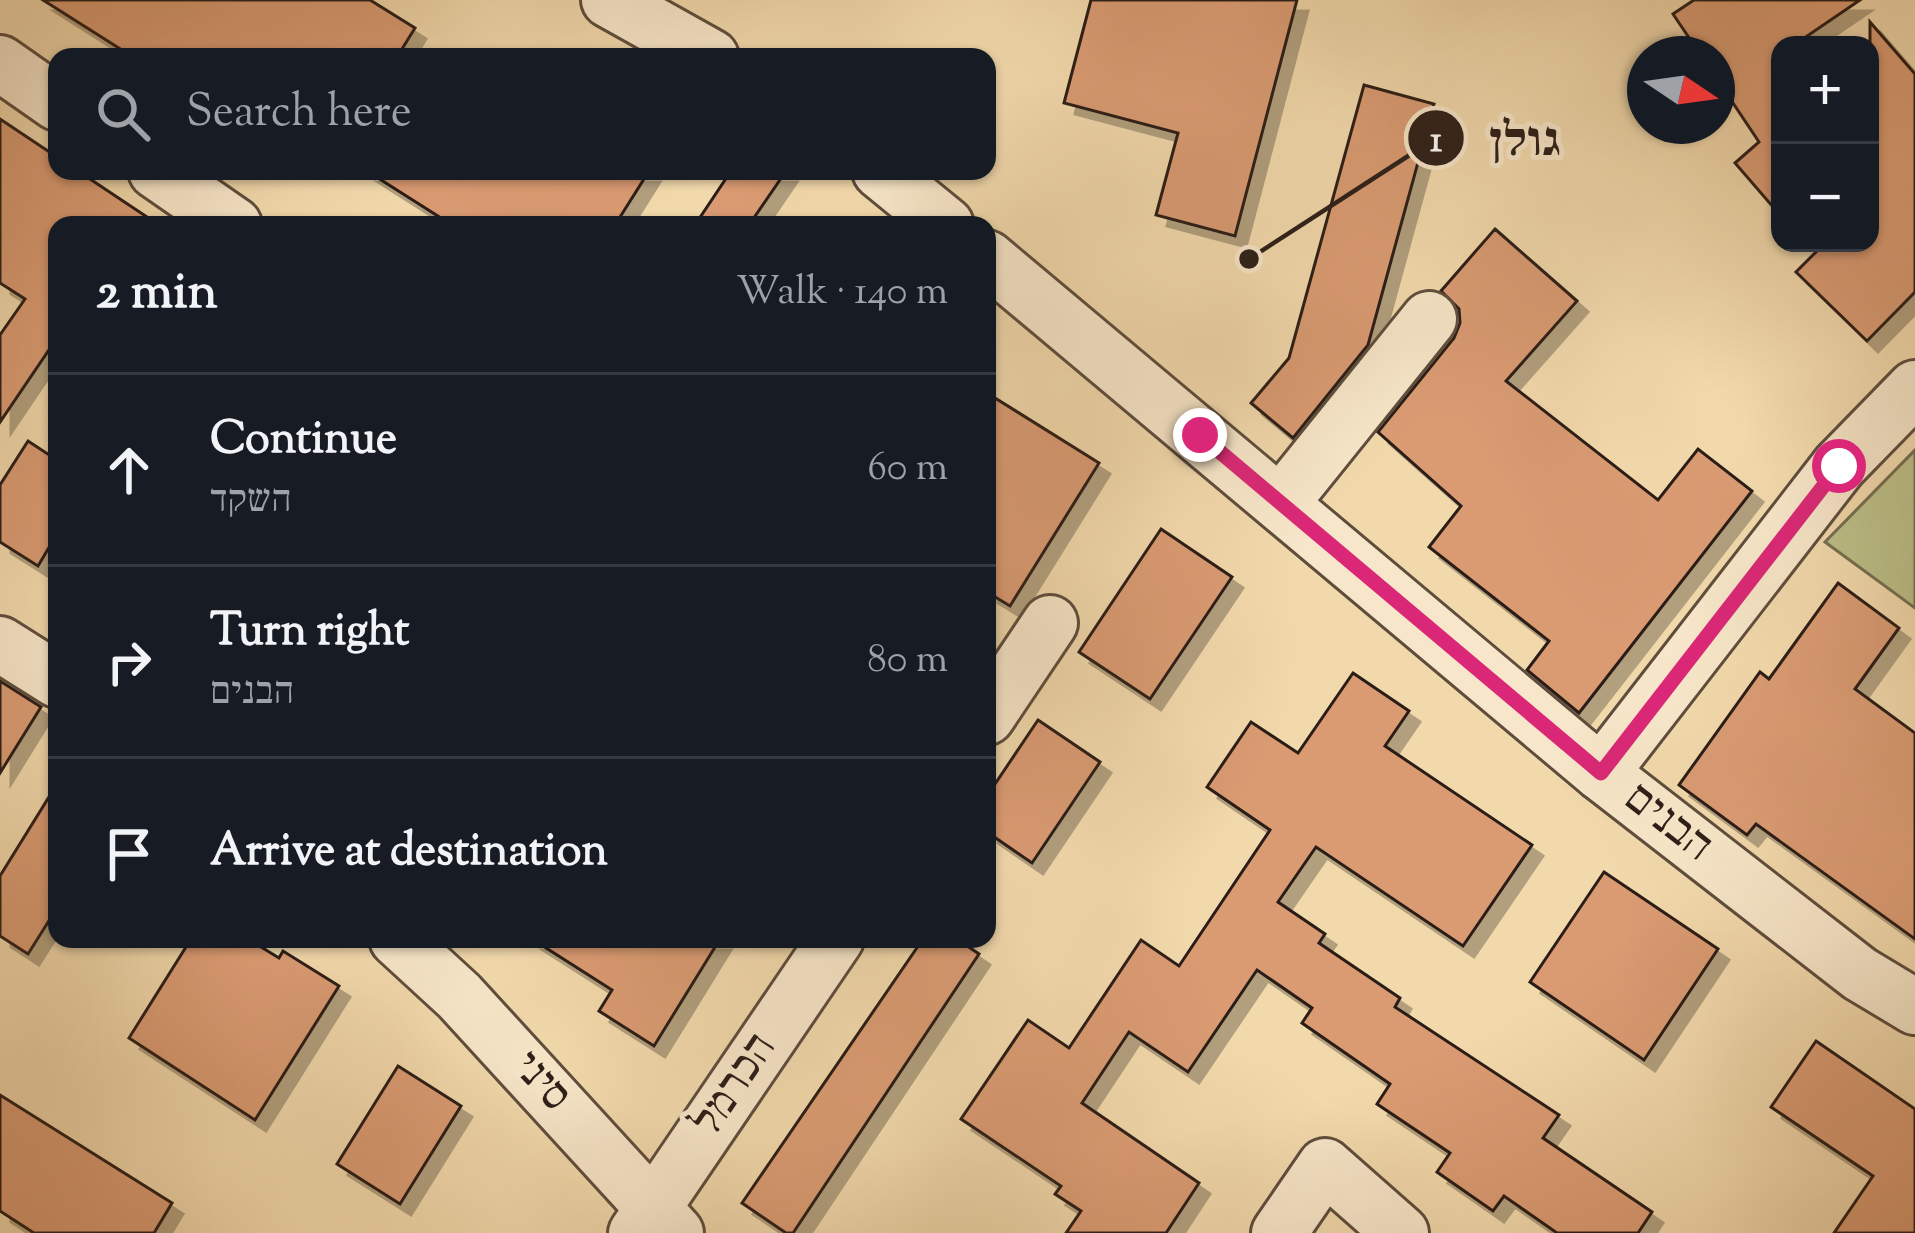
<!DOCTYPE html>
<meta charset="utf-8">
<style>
:root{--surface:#171b24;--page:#242831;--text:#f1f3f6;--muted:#9ea1a6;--line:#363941}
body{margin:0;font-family:"Sorts Mill Goudy","Frank Ruhl Libre",serif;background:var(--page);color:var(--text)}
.controls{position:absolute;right:36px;top:36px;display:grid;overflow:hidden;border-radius:24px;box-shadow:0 3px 9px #0004}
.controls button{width:108px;height:108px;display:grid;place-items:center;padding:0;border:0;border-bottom:3px solid var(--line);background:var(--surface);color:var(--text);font:60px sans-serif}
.compass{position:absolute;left:1627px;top:36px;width:108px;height:108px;border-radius:50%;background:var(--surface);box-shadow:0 3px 9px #0004;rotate:103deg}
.stop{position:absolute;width:36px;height:36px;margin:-27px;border:9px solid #db2777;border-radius:50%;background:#fff}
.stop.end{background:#db2777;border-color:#fff;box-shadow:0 3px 12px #0008}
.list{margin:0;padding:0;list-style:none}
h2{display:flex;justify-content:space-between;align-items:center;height:156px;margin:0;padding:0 48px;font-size:51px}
h2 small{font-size:39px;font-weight:400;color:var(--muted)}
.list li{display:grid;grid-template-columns:78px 1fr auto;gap:36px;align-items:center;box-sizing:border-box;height:192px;padding:0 48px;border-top:3px solid var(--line)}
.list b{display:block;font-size:45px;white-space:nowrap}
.list p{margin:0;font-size:39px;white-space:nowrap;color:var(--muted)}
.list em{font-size:39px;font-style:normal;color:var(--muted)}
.icon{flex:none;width:66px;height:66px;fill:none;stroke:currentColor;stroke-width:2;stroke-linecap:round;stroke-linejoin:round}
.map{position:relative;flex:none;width:1915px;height:1233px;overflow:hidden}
.search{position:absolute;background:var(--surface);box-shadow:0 3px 9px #0004;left:48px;top:48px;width:948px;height:132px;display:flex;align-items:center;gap:30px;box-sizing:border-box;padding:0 42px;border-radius:24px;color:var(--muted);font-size:45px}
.panel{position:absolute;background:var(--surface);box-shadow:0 3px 9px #0004;left:48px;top:216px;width:948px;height:732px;border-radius:24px}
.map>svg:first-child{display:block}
.park{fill:#bcbf88;stroke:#746e50;stroke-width:3}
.building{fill:#da9b73;stroke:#2c1e18;stroke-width:3;filter:url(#shadow)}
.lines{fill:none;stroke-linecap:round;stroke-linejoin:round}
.minor-casing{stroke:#5e4d3d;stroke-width:60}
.minor{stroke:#f7e6c9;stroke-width:54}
.route{stroke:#db2777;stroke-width:15}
.labels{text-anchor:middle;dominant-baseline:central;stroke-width:10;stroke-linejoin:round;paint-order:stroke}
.street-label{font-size:45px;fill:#2c1e18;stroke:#f7e6c9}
.leader{fill:none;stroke:#2c1e18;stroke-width:4.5}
.callout-dot{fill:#2c1e18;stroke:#f7e6c9;stroke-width:4.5}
.mark-label{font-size:36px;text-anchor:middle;font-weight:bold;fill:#fff}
.callout-label{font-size:48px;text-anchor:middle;font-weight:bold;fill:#2c1e18;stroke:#f7e6c9;stroke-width:10;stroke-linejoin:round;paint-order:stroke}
</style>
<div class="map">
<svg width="1915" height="1233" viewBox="0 0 1915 1233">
<defs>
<filter id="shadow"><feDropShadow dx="11" dy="11" stdDeviation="0" flood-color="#0004"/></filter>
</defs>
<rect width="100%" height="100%" fill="#f2d9ac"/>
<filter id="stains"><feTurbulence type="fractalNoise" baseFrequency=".00167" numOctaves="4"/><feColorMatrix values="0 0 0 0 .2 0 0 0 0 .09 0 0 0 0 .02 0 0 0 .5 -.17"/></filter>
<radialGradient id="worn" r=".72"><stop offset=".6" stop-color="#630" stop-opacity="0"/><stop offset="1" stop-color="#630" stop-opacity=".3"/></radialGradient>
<polygon class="park" points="1915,450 1915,608 1825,542"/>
<g class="building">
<polygon points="43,0 370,0 415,28 397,57 133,57"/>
<polygon points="1091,0 1297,0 1235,236 1156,215 1178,133 1064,103"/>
<polygon points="1694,0 1860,0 1794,45 1780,45 1780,215 1735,163 1759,142 1717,79 1717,54 1700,54 1673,14"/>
<polygon points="1870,22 1915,74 1915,292 1867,341 1796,272 1825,243 1870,243"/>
<polygon points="1364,85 1434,104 1368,345 1293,438 1251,403 1289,358"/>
<polygon points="0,119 57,157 57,171 78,171 159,225 57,225 57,338 0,422 0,335 25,299 0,283"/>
<polygon points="367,171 649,171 615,225 452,225"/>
<polygon points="731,171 786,171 749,225 695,225"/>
<polygon points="1495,229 1577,301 1506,381 1658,500 1698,449 1752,491 1579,713 1527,670 1549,641 1429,547 1461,506 1378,432 1454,338 1460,323 1459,309 1441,291"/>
<polygon points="987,393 1099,463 1010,606 987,592"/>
<polygon points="28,441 57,460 57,534 38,566 0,542 0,485"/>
<polygon points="1161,529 1232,577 1150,699 1079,652"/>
<polygon points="1838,583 1899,628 1855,689 1915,733 1915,939 1756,824 1747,835 1679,785 1760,672 1769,679"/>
<polygon points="1353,673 1409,711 1385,746 1532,845 1463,946 1316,847 1278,902 1325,934 1319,943 1400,998 1395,1007 1559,1115 1543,1138 1652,1212 1638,1233 1557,1233 1504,1196 1493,1211 1437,1172 1450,1153 1377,1104 1390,1084 1302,1023 1312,1008 1257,970 1188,1072 1129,1032 1082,1103 1199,1183 1166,1233 1066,1233 1081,1211 1055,1194 1061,1186 961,1119 1028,1020 1069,1048 1141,940 1179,966 1270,830 1207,787 1251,722 1298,753"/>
<polygon points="0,681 41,707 0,773"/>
<polygon points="1038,720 1100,762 1032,863 987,832 987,796"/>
<polygon points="57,784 57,908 28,954 0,936 0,876"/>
<polygon points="1604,872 1718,949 1644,1060 1530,982"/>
<polygon points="191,939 248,939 279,958 283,951 339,986 255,1120 129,1038"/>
<polygon points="532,939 720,939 654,1046 599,1011 612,990"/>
<polygon points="923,939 957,939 979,954 793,1233 786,1233 742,1203"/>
<polygon points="1816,1041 1915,1109 1915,1233 1834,1233 1873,1176 1771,1107"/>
<polygon points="398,1066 461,1106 400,1204 337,1164"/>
<polygon points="0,1095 172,1203 154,1233 34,1233 0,1211"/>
</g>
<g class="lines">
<defs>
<g id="minor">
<polyline points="609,0 711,57"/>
<polyline points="0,63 57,103"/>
<polyline points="156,171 234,225"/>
<polyline points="880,171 946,225"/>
<polyline points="987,258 1601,773 1860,974 1915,1007"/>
<polyline points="1281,503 1429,319"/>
<polyline points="0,644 57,680"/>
<polyline points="987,717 1050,623"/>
<polyline points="1601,773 1839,466 1915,388"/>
<polyline points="397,939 459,996 676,1233"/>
<polyline points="636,1233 836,939"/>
<polyline points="1279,1233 1325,1166 1401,1233"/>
</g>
</defs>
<use href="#minor" class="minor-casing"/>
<use href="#minor" class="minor"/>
</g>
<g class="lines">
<polyline class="route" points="1200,435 1601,773 1839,466"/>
</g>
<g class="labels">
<g class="street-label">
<text transform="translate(1667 824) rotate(38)">הבנים</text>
<text transform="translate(540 1083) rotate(47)">סיני</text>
<text transform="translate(736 1086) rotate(-56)">הכרמל</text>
</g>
</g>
<path class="leader" d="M1249 259L1436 138"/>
<g class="callout-dot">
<circle cx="1249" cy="259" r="12"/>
<circle cx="1436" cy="138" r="30"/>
</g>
<g class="mark-label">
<text x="1436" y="151">1</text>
</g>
<g class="callout-label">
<text x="1525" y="155">גולן</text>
</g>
<rect width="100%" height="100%" filter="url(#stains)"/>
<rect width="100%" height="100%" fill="url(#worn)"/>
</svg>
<div class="controls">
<button>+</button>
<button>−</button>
</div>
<svg class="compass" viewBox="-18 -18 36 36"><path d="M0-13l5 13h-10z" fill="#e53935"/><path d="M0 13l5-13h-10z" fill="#9ea1a6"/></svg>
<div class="stop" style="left:1839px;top:466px"></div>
<div class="stop end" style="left:1200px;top:435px"></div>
<div class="search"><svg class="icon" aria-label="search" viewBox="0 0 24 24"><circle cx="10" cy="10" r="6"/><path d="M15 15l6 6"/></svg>Search here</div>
<section class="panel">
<h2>2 min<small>Walk · 140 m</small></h2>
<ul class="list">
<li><svg class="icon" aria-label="ahead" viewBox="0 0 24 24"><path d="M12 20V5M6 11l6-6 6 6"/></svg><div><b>Continue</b><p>השקד</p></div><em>60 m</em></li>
<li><svg class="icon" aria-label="right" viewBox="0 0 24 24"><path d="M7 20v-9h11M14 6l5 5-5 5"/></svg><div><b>Turn right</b><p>הבנים</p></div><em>80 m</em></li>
<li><svg class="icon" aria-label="arrive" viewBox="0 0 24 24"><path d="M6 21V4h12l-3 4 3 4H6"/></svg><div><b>Arrive at destination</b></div></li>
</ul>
</section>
</div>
